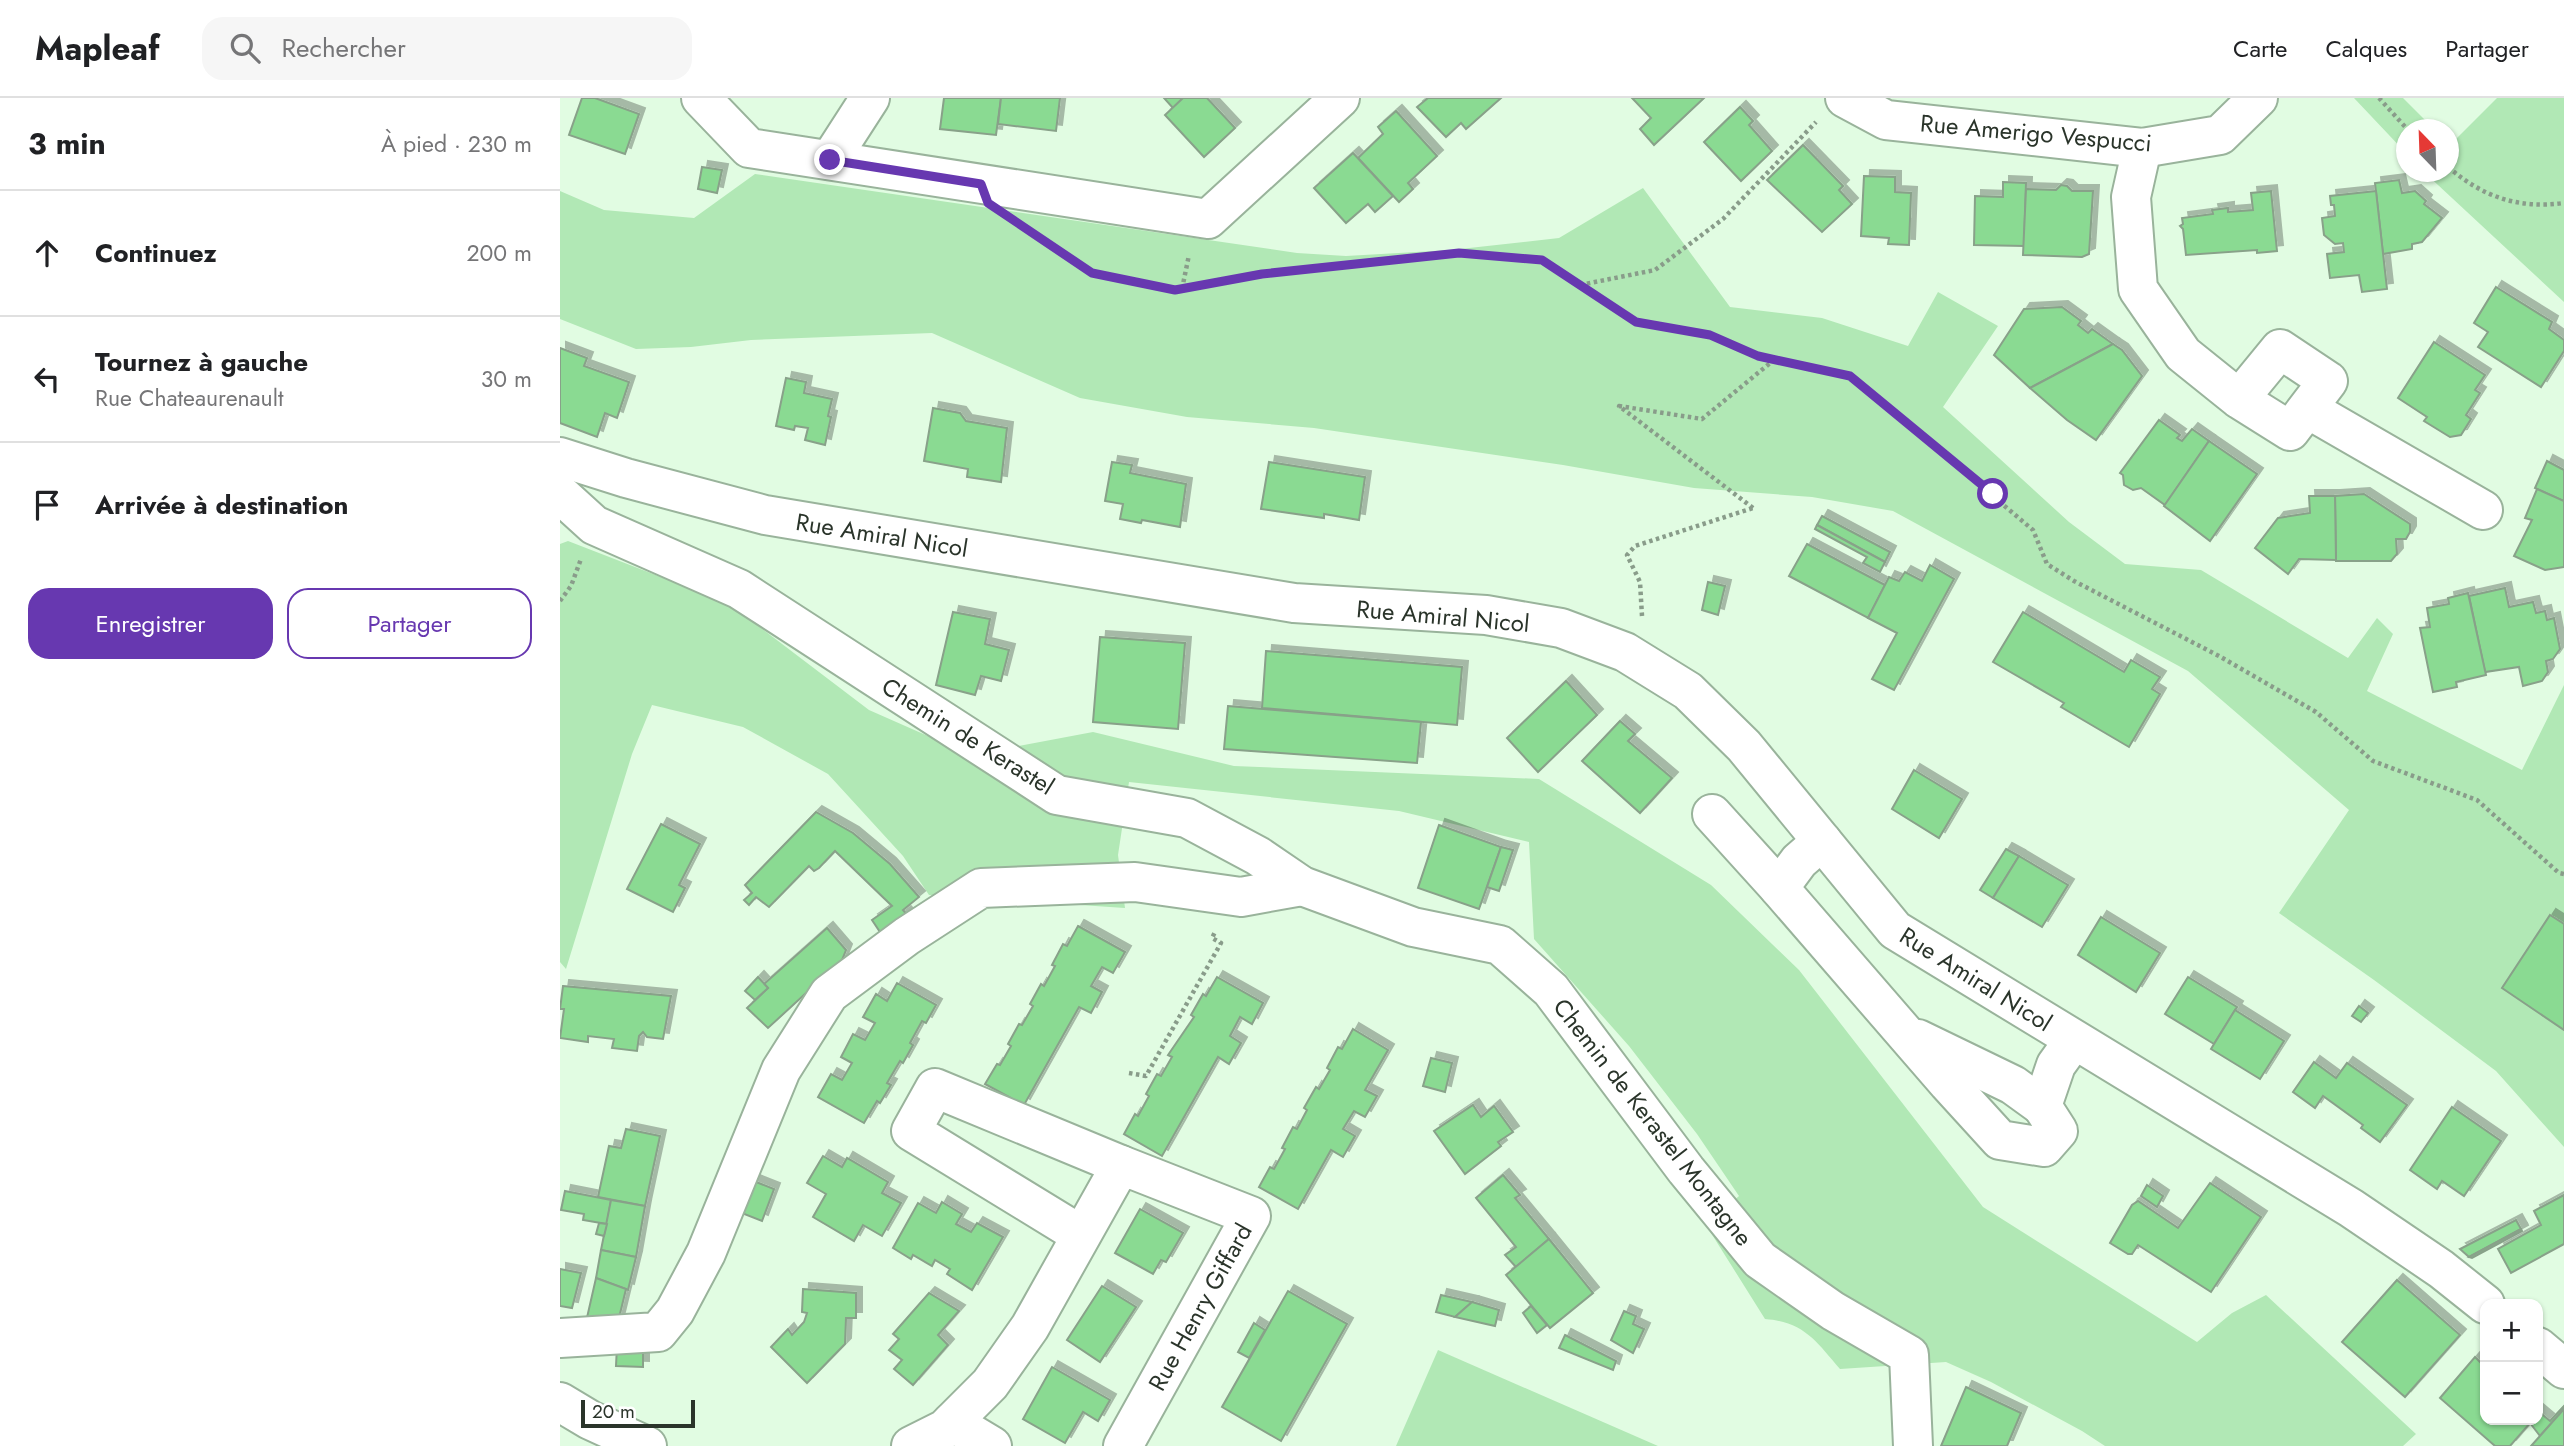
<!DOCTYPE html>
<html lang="fr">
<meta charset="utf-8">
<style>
:root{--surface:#fff;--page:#f6f6f6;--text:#202124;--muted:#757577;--line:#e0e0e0;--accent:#6738b0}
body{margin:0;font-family:Jost,sans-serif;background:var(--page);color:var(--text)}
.controls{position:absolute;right:21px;bottom:21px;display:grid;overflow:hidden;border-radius:14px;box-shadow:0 2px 5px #0004}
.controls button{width:63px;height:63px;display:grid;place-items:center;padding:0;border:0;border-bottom:2px solid var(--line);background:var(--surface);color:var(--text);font:35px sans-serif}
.compass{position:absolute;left:1836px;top:21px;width:63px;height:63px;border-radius:50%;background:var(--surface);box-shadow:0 2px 5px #0004;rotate:337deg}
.scale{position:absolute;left:21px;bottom:18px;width:114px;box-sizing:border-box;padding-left:7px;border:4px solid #2a342a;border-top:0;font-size:19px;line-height:24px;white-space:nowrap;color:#2a342a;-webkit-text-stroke:5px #fff;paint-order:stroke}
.stop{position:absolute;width:21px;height:21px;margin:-16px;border:5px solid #6738b0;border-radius:50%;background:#fff}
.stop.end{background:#6738b0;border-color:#fff;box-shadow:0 2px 7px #0008}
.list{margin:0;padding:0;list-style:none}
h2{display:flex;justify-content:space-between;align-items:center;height:91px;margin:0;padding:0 28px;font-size:30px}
h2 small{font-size:23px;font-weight:400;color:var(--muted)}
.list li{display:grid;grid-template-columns:46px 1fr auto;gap:21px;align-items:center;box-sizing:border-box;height:126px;padding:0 28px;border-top:2px solid var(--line)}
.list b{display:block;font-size:26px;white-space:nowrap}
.list p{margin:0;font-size:23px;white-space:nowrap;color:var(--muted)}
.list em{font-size:23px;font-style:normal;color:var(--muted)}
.actions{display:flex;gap:14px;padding:21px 28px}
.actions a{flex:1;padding:16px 0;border:2px solid var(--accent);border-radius:21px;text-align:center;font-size:24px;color:var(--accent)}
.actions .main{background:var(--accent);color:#fff}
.icon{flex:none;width:38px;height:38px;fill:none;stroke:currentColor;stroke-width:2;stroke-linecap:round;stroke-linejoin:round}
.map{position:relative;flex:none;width:2004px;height:1348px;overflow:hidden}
header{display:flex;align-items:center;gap:42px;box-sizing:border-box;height:98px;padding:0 35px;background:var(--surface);border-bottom:2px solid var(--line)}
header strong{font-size:33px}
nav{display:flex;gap:38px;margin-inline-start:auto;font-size:24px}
.search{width:490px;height:63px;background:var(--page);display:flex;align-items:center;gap:18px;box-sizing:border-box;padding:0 24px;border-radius:21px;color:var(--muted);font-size:26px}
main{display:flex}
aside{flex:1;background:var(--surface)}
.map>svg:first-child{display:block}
.green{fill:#b1e8b5}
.building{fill:#8ada92;stroke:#88a189;stroke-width:2;filter:url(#shadow)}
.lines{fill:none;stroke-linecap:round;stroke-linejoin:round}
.minor-casing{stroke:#99b39b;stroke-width:42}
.path{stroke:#899c8a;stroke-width:4.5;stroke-dasharray:3.5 3.5;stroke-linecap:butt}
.minor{stroke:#fff;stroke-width:38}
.route{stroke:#6738b0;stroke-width:9}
.labels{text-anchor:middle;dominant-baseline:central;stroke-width:5;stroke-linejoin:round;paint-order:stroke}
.street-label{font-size:24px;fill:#2a342a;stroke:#fff}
</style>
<header>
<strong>Mapleaf</strong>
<div class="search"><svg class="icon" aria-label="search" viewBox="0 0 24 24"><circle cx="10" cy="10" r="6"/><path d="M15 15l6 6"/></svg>Rechercher</div>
<nav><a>Carte</a><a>Calques</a><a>Partager</a></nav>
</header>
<main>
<aside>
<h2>3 min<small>À pied · 230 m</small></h2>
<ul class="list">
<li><svg class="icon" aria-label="ahead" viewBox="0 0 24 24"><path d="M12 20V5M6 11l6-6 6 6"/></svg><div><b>Continuez</b></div><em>200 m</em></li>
<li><svg class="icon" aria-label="left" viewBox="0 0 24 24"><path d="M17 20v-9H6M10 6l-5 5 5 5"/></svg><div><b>Tournez à gauche</b><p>Rue Chateaurenault</p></div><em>30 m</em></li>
<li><svg class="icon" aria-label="arrive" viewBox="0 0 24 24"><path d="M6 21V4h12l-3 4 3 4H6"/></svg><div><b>Arrivée à destination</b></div></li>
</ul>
<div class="actions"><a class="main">Enregistrer</a><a>Partager</a></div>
</aside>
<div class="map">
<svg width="2004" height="1348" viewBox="0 0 2004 1348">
<defs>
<filter id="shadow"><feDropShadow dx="6" dy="-6" stdDeviation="0" flood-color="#0004"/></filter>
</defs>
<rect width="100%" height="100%" fill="#e1fce2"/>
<g class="green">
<polygon points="1794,0 1843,0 1874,31 1846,32 1846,55"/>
<polygon points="1937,0 2004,0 2004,204 1864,74 1888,74 1889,46 1890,47"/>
<polygon points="195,76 737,155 786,158 891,152 999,140 1083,90 1170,209 1262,220 1348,248 1378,194 1438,228 1383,309 1509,424 1565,466 1641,472 1788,560 1817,520 1833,536 1807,593 1962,672 2004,587 2004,1049 1936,973 1814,882 1719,815 1789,712 1628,573 1333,413 1252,399 1134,390 1003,367 754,330 627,319 520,300 372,235 191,242 131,249 76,251 0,221 0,93 44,112 134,120"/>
<path d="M8 443 168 505 309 612 411 657 533 634 674 668 979 681 1151 787 1239 872 1423 1109 1637 1244 1672 1215 1706 1197 1856 1336 1843 1348H1545L1522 1333 1431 1284 1386 1264 1280 1271C1256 1243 1244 1224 1205 1221L1146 1127 1179 1098 1137 1036 1069 948 974 841 969 744 839 713 569 684 558 757 565 810 369 797 343 758 268 676 183 629 92 607 72 656 6 871 0 864V446Z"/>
<polygon points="878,1252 1098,1348 836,1348"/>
</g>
<g class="building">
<polygon points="22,0 35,0 79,16 65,56 9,37"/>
<polygon points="384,0 441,0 436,37 380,31"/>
<polygon points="441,0 500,0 496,33 438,26"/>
<polygon points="604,0 623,0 613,10"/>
<polygon points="623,0 647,0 675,30 644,59 605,17"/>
<polygon points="868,0 941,0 906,31 901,25 886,39 857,9"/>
<polygon points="1072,0 1144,0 1094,47 1080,31 1091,20"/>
<polygon points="1180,9 1193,23 1189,27 1212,53 1181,83 1144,44"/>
<polygon points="836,13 877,58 848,85 853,91 839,104 798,60 823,36 818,29"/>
<polygon points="1243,47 1283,88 1279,92 1292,106 1262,134 1207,82"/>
<polygon points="793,55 833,98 815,114 808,106 786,125 754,90"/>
<polygon points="142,69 162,72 157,95 138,91"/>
<polygon points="1304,78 1335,79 1335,94 1351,95 1349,147 1328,146 1329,140 1301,138"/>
<polygon points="1839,82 1842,95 1855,93 1866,103 1864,106 1882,120 1862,144 1852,146 1852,151 1823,156 1815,85"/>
<polygon points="1443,84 1466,85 1464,148 1414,147 1415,98 1443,99"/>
<polygon points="1501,87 1507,88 1512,93 1533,93 1529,156 1522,159 1463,157 1466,91 1496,92"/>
<polygon points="1711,93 1717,153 1697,155 1697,152 1626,157 1623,131 1620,128 1623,126 1622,120 1653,116 1652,112 1668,110 1668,114 1693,112 1691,95"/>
<polygon points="1816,93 1827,191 1802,194 1799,177 1770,180 1767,156 1784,154 1783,145 1775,146 1764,137 1762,120 1775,118 1774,107 1771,107 1770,98"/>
<polygon points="1936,189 1992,224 1989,231 2004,242 2004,253 1981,289 1918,249 1928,234 1914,225"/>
<polygon points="1502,209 1521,223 1518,227 1528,235 1532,231 1553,246 1470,290 1434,257 1464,211"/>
<polygon points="1874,244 1925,277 1915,292 1920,295 1906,317 1911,321 1901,337 1890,339 1864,323 1867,319 1838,300"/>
<polygon points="1553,246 1562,252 1582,278 1536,342 1507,322 1470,290"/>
<polygon points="0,250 27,260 24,268 69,284 57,320 45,315 37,339 0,325"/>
<polygon points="226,280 246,284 244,295 272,301 268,318 271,319 265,347 245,342 248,330 235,328 234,332 216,328"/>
<polygon points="373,310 400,315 406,323 447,330 441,384 407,379 408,371 364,363"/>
<polygon points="1599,322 1620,337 1617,340 1622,343 1632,331 1649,343 1605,407 1581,390 1573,392 1564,387 1563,377 1560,375"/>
<polygon points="1649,343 1697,376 1650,443 1604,408"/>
<polygon points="1987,363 2004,372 2004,403 1975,390"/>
<polygon points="552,364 572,367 570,375 626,386 620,429 582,422 581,425 560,421 563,406 545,403"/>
<polygon points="709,364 805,379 799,422 764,416 764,420 701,411"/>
<polygon points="1977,391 2004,403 2004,469 1985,472 1954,458 1972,422 1965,420"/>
<polygon points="1804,396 1850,426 1850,434 1846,441 1836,441 1837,456 1831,463 1776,463 1775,398"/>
<polygon points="1749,398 1775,398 1776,462 1739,461 1728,476 1695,450 1718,420 1750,415"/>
<polygon points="1262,418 1330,454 1325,464 1257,427"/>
<polygon points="1257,427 1325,464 1320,474 1303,465 1307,459 1255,431"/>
<polygon points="1247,446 1325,487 1308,520 1229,478"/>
<polygon points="1370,467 1394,481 1334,592 1312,581 1337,535 1308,520 1329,479 1339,483 1345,474 1362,483"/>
<polygon points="1148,484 1165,488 1158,517 1142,512"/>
<polygon points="1945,490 1949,509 1973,504 1976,515 1985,513 1987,522 1994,520 2000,551 1993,561 1986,563 1988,574 1982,583 1963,588 1959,569 1925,574 1909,498"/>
<polygon points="1908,495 1926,577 1896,584 1897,589 1873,594 1860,530 1870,529 1867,510 1889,506 1888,500"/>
<polygon points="393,514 430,521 425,546 449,552 441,583 421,578 415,597 376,587"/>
<polygon points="1463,514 1564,574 1571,562 1600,579 1592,591 1600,596 1569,649 1501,609 1504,605 1433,564"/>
<polygon points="540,539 625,545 618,631 533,624"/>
<polygon points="706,553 902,569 897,627 702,610"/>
<polygon points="1006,583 1037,617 978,674 947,640"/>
<polygon points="668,608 861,624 857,665 664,651"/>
<polygon points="1060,623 1075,636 1068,643 1112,680 1080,715 1022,663"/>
<polygon points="1354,672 1402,701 1379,740 1332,711"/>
<polygon points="256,714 293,735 330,766 359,799 343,812 351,821 324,840 312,822 332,808 275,753 259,770 254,773 249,768 209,809 196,799 189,807 184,802 192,795 185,787"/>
<polygon points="101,726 140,746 119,787 125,790 113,814 67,791"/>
<polygon points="879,727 941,749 919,811 858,790"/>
<polygon points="941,749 953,752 939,793 927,789"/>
<polygon points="1446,751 1459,758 1433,800 1420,792"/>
<polygon points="1459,758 1508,787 1482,829 1433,800"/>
<polygon points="1990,817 2004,826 2004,932 1942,890"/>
<polygon points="1541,819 1600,855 1576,894 1518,857"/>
<polygon points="518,828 565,854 553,875 542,869 531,888 542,894 531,915 519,909 464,1007 425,986 437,966 440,967 451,948 448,946 459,926 462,927 473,908 470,906 481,886 484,888 495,868 492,867 503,846 507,848"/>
<polygon points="267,830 286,852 282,862 208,930 187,910 208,890 204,886"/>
<polygon points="198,879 208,890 195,902 185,893"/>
<polygon points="657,879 703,905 692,926 680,919 670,938 681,945 669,966 658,959 602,1058 564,1036 575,1016 578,1018 589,998 586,996 597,976 601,978 612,959 608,957 634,919 631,917 643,896 646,898"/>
<polygon points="1628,879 1677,909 1654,946 1605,916"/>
<polygon points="337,885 376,907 366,925 362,923 350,945 353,947 343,965 340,963 327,985 331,987 320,1005 317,1003 304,1025 258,999 271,976 282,982 292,965 281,959 293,936 305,942 315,925 303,919 316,896 327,903"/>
<polygon points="3,888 111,898 103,941 87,939 83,934 79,938 77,953 52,950 54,941 28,938 28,944 0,940 4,911 0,911"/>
<polygon points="1799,908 1808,915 1801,924 1792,918"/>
<polygon points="1675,912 1724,943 1700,981 1651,951"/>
<polygon points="793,931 828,952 805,992 817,998 805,1019 794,1013 783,1031 795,1038 783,1059 771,1052 738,1111 699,1089 710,1069 714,1071 725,1051 722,1050 733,1029 737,1031 747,1012 744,1010 756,989 759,991 770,972 767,970 778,949 782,951"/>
<polygon points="871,960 892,965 885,994 863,988"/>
<polygon points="1754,964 1776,980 1787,965 1847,1007 1820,1044 1801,1030 1803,1027 1763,998 1755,1010 1733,994"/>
<polygon points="913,1007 921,1019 934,1008 953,1034 938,1044 941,1048 905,1076 874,1033"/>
<polygon points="1892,1009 1941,1043 1904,1098 1882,1083 1877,1091 1850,1072"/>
<polygon points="66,1031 100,1038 85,1108 38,1099 49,1048 61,1050"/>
<polygon points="263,1058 282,1069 287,1060 328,1084 322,1095 341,1105 322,1138 303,1127 294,1143 253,1119 266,1096 247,1085"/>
<polygon points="943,1077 960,1097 955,1100 989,1141 956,1169 945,1157 956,1149 916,1100"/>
<polygon points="186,1080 214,1091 202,1123 174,1112"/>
<polygon points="1650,1085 1701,1119 1651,1194 1578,1147 1572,1156 1568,1156 1550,1145 1572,1107 1578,1103 1618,1130"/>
<polygon points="1587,1087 1603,1098 1597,1109 1581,1098"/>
<polygon points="5,1093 51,1102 47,1126 23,1122 24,1116 1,1112"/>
<polygon points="2004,1097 2004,1146 1951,1175 1938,1151 1981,1127 1974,1113"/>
<polygon points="51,1102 85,1108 76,1159 41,1152"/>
<polygon points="382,1104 402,1116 396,1126 411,1134 417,1125 443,1139 412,1192 387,1176 390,1171 375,1162 372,1168 353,1157 351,1161 333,1150 358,1105 376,1115"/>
<polygon points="580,1111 623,1135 606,1164 601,1162 593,1176 555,1155"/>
<polygon points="1956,1122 1961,1131 1909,1159 1900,1151"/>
<polygon points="39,1125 47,1126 44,1138 36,1136"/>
<polygon points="1961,1131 1962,1133 1912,1160 1909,1159"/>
<polygon points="989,1141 1033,1195 990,1230 946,1177"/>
<polygon points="41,1152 76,1159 68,1192 36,1180"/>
<polygon points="0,1171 21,1175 12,1210 0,1208"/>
<polygon points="36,1180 66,1191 56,1232 26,1224"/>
<polygon points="1837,1182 1900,1237 1845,1299 1782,1244"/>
<polygon points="542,1188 576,1209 540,1264 507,1242"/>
<polygon points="243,1191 296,1195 296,1220 286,1220 285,1246 247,1285 211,1249 228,1231 232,1237 244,1224 247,1215 242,1214"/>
<polygon points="728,1193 787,1226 721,1343 662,1309"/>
<polygon points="369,1195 399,1213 378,1237 388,1247 353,1287 334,1271 342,1262 329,1252 339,1241 333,1236"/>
<polygon points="881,1197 912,1204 895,1219 876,1214"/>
<polygon points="912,1204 939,1212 935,1228 895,1219"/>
<polygon points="971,1208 987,1227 977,1235 963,1215"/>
<polygon points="1064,1213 1076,1218 1073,1226 1084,1231 1073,1255 1051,1242"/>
<polygon points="694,1225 705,1232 689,1260 678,1254"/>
<polygon points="1005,1237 1056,1263 1053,1272 999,1250"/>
<polygon points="57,1248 83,1249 83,1269 56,1268"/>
<polygon points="1915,1259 1925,1269 1925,1322 1978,1322 1978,1313 1990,1323 2004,1308 2004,1311 1980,1338 1970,1325 1950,1348 1935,1348 1880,1300"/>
<polygon points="492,1269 550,1302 538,1323 523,1314 505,1345 463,1321"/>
<polygon points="1406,1289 1461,1315 1447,1348 1381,1348"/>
<polygon points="2004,1311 2004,1348 1971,1348 1980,1338"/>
</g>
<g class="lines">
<defs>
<g id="minor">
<polyline points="141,0 189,50 648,121 780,0"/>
<polyline points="1285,0 1326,22 1582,50 1660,37 1698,0"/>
<polyline points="1582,50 1571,99 1578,191 1623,256 1679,301 1730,333 1768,283 1720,251 1679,301"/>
<polyline points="270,62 310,0"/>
<polyline points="1748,311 1923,412"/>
<polyline points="0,359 66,380 205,417 734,505 926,517 1001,530 1065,554 1128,593 1184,648 1335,832 1791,1110 1881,1171 1925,1206"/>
<polyline points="0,396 34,427 179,491 497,697 627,720 698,758 742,788 853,829 940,847 991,892 1126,1072 1200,1162 1273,1213 1349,1257 1353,1348"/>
<polyline points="1152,716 1219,790"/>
<polyline points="1262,743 1239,763 1219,790 1388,985 1440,1042 1484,1049 1498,1033 1482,1008 1496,967 1514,942"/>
<polyline points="1358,941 1453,987 1482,1008"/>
<polyline points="521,1137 351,1033 375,990 561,1067"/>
<polyline points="0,1240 98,1234 115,1213 146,1155 221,972 269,896 347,838 421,790 575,784 681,799 742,788"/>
<polyline points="1978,1249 2004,1271"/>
<polyline points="0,1304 30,1322 87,1348"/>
<polyline points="392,1324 432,1348"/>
<polyline points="351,1348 385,1331 430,1286 470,1229 561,1067 691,1118 563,1348"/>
</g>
</defs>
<use href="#minor" class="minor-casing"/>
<g class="path">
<polyline points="1819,0 1848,32"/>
<path d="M1888 69C1923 99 1958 111 2004 105"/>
<polyline points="471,134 532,175 615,192 702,176 899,155 982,162 1076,224 1150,237 1198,258 1290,278 1473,432 1487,466 1514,483 1659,558 1756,614 1813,663 1917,702 1999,775 2004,776"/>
<polyline points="1020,187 1095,172 1163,121 1256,24"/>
<polyline points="622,191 629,157"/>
<polyline points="1193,410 1059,308 1142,321 1215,261"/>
<polyline points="0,503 11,488 21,461"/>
<polyline points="1082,518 1080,484 1067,457 1075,448 1193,410"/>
<polyline points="569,975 586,978 661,845 652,840 655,834"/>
</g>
<use href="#minor" class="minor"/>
</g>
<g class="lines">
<polyline class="route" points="270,62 421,86 428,105 532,175 615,192 702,176 899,155 982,162 1076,224 1150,237 1198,258 1290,278 1433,396"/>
</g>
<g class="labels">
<g class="street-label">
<text transform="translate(1476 35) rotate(5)">Rue Amerigo Vespucci</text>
<text transform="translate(322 437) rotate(9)">Rue Amiral Nicol</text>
<text transform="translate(883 518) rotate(5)">Rue Amiral Nicol</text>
<text transform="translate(408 638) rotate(32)">Chemin de Kerastel</text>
<text transform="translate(1416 881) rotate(32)">Rue Amiral Nicol</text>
<text transform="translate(1093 1024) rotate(52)">Chemin de Kerastel Montagne</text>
<text transform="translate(640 1209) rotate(-61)">Rue Henry Giffard</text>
</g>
</g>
</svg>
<div class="controls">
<button>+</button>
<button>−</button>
</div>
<svg class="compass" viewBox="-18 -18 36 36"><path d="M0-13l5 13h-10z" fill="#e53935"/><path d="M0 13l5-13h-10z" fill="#757577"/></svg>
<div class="scale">20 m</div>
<div class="stop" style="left:1433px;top:396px"></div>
<div class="stop end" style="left:270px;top:62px"></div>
</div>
</main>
